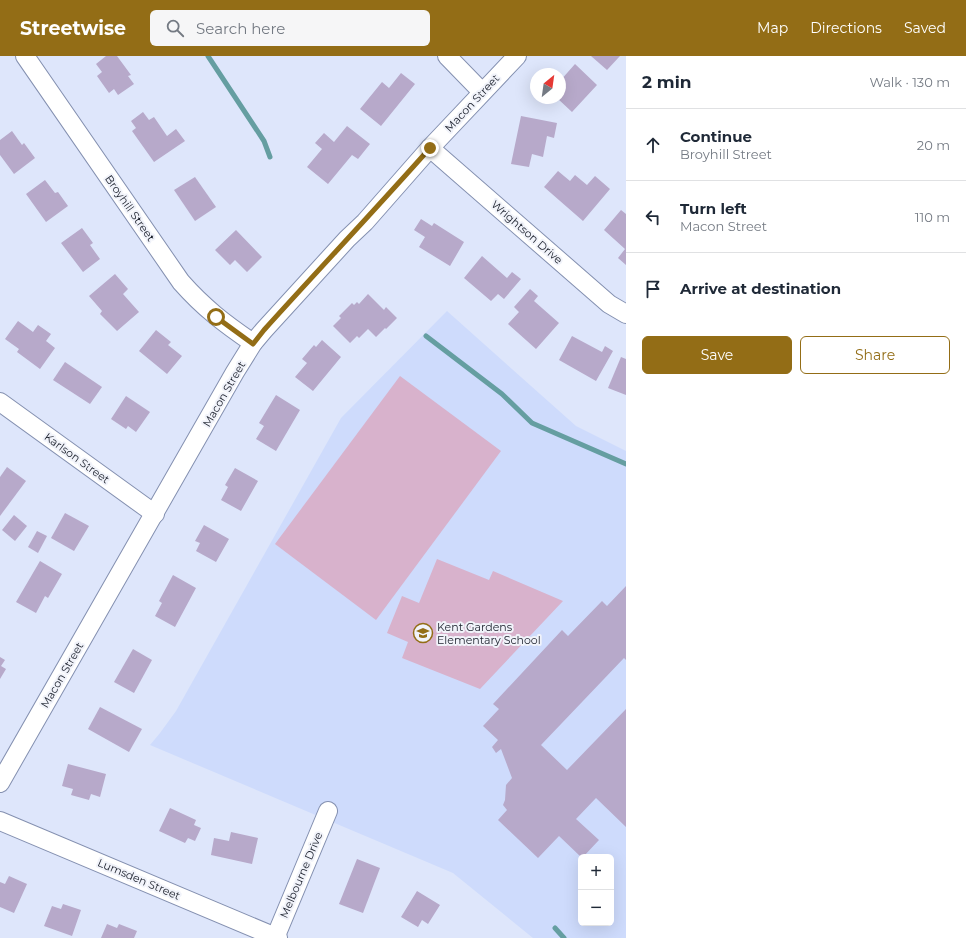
<!DOCTYPE html>
<meta charset="utf-8">
<style>
:root{--surface:#fff;--page:#f6f6f7;--text:#1f2937;--muted:#747a83;--line:#e0e1e3;--accent:#936d16}
body{margin:0;font-family:Montserrat,sans-serif;background:var(--page);color:var(--text)}
.controls{position:absolute;right:12px;bottom:12px;display:grid;overflow:hidden;border-radius:6px;box-shadow:0 4px 16px #0002}
.controls button{width:36px;height:36px;display:grid;place-items:center;padding:0;border:0;border-bottom:1px solid var(--line);background:var(--surface);color:var(--text);font:20px sans-serif}
.compass{position:absolute;left:530px;top:12px;width:36px;height:36px;border-radius:50%;background:var(--surface);box-shadow:0 4px 16px #0002;rotate:29deg}
.stop{position:absolute;width:12px;height:12px;margin:-9px;border:3px solid #936d16;border-radius:50%;background:#fff}
.stop.end{background:#936d16;border-color:#fff;box-shadow:0 1px 4px #0008}
.list{margin:0;padding:0;list-style:none}
h2{display:flex;justify-content:space-between;align-items:center;height:52px;margin:0;padding:0 16px;font-size:17px}
h2 small{font-size:13px;font-weight:400;color:var(--muted)}
.list li{display:grid;grid-template-columns:26px 1fr auto;gap:12px;align-items:center;box-sizing:border-box;height:72px;padding:0 16px;border-top:1px solid var(--line)}
.list b{display:block;font-size:15px;white-space:nowrap}
.list p{margin:0;font-size:13px;white-space:nowrap;color:var(--muted)}
.list em{font-size:13px;font-style:normal;color:var(--muted)}
.actions{display:flex;gap:8px;padding:12px 16px}
.actions a{flex:1;padding:9px 0;border:1px solid var(--accent);border-radius:6px;text-align:center;font-size:14px;color:var(--accent)}
.actions .main{background:var(--accent);color:#fff}
.icon{flex:none;width:22px;height:22px;fill:none;stroke:currentColor;stroke-width:2;stroke-linecap:round;stroke-linejoin:round}
.map{position:relative;flex:none;width:626px;height:882px;overflow:hidden}
header{display:flex;align-items:center;gap:24px;box-sizing:border-box;height:56px;padding:0 20px;background:var(--accent);color:#fff}
header strong{font-size:19px}
nav{display:flex;gap:22px;margin-inline-start:auto;font-size:14px}
.search{width:280px;height:36px;background:var(--page);display:flex;align-items:center;gap:10px;box-sizing:border-box;padding:0 14px;border-radius:6px;color:var(--muted);font-size:15px}
main{display:flex}
aside{flex:1;background:var(--surface)}
.map>svg:first-child{display:block}
.built{fill:#cedbfc;fill-rule:evenodd}
.green{fill:#d8b2cc}
.lines{fill:none;stroke-linecap:round;stroke-linejoin:round}
.stream{stroke:#659ea1;stroke-width:5}
.building{fill:#b7a9ca}
.minor-casing{stroke:#8490b0;stroke-width:20}
.minor{stroke:#fff;stroke-width:18}
.route{stroke:#936d16;stroke-width:5}
.labels{text-anchor:middle;dominant-baseline:central;stroke-width:4;stroke-linejoin:round;paint-order:stroke}
.street-label{font-size:11px;fill:#1a1f2b;stroke:#f1f3fa}
.poi-label{font-size:11px;fill:#1a1f2b;stroke:#f1f3fa;text-anchor:start}
</style>
<header>
<strong>Streetwise</strong>
<div class="search"><svg class="icon" aria-label="search" viewBox="0 0 24 24"><circle cx="10" cy="10" r="6"/><path d="M15 15l6 6"/></svg>Search here</div>
<nav><a>Map</a><a>Directions</a><a>Saved</a></nav>
</header>
<main>
<div class="map">
<svg width="626" height="882" viewBox="0 0 626 882">
<rect width="100%" height="100%" fill="#dee6fb"/>
<path class="built" d="M447 255 576 370 626 395V882H533L453 817 150 689 160 677 176 655 341 362ZM581 801H611V867H581Z"/>
<g class="green">
<polygon points="400,320 501,395 376,564 275,488"/>
<polygon points="437,503 489,524 493,515 563,545 480,633 402,602 408,586 387,577 402,540 419,547"/>
</g>
<g class="lines">
<g class="stream">
<polyline points="208,0 264,85 270,101"/>
<polyline points="426,280 502,338 532,367 626,408"/>
<polyline points="555,872 564,882"/>
</g>
</g>
<g class="building">
<polygon points="106,0 117,0 131,19 128,20 134,28 118,39 114,33 109,37 97,20 102,16 96,8"/>
<polygon points="591,0 620,0 607,14"/>
<polygon points="575,8 597,29 572,56 557,42 560,42 560,25"/>
<polygon points="401,17 415,28 381,70 360,53 382,26 389,32"/>
<polygon points="143,56 149,64 154,61 167,80 176,73 185,85 154,106 132,75 136,72 131,65"/>
<polygon points="521,60 557,67 554,82 547,80 543,101 532,98 529,111 511,108"/>
<polygon points="347,70 370,88 358,103 352,99 328,128 307,111 322,93 315,87 324,77 334,86"/>
<polygon points="12,75 22,89 24,87 35,102 14,118 0,99 0,84"/>
<polygon points="558,115 570,125 575,119 587,129 595,120 610,133 583,165 544,131"/>
<polygon points="195,121 216,151 195,165 174,134"/>
<polygon points="45,124 55,137 58,136 68,150 46,166 26,138"/>
<polygon points="621,154 626,158 626,209 618,202 625,193 604,174"/>
<polygon points="421,163 432,170 434,167 464,186 450,210 419,191 425,181 414,174"/>
<polygon points="82,172 93,187 90,189 100,203 83,216 61,187"/>
<polygon points="236,174 262,201 247,216 235,204 230,209 215,194"/>
<polygon points="482,200 507,222 512,216 521,223 504,243 498,238 491,245 464,222"/>
<polygon points="115,218 128,233 123,238 139,256 117,275 100,258 102,255 89,240"/>
<polygon points="530,233 538,240 534,245 559,267 536,293 508,268 519,256 514,251"/>
<polygon points="368,238 384,254 386,251 397,262 386,273 385,272 376,281 368,273 359,282 357,280 350,287 333,270 341,262 339,260 352,247 354,249 357,246 359,248"/>
<polygon points="18,265 33,276 38,269 51,278 46,285 55,292 40,313 17,296 19,293 5,283"/>
<polygon points="156,274 171,286 168,289 182,300 167,318 139,295"/>
<polygon points="572,280 602,296 605,290 613,295 596,325 559,304"/>
<polygon points="322,284 341,301 313,335 295,321 307,307 302,303 314,289 316,291"/>
<polygon points="621,301 626,303 626,339 608,332"/>
<polygon points="65,306 102,331 90,348 53,324"/>
<polygon points="276,339 300,354 276,395 256,383 264,370 259,367"/>
<polygon points="126,340 150,356 136,376 128,370 126,373 111,363"/>
<polygon points="7,411 26,425 0,460 0,421"/>
<polygon points="235,412 258,425 241,455 221,444 228,431 225,429"/>
<polygon points="65,457 89,470 74,495 51,482"/>
<polygon points="14,459 27,470 15,485 2,474"/>
<polygon points="204,469 229,483 216,506 196,495 200,487 195,485"/>
<polygon points="37,475 47,480 38,497 28,491"/>
<polygon points="40,505 62,518 48,542 45,540 36,557 16,546"/>
<polygon points="173,519 196,532 175,571 155,560 162,547 159,545"/>
<polygon points="626,530 626,604 624,602 541,689 567,714 626,653 626,771 596,742 576,763 599,784 583,801 581,801 559,780 538,802 498,764 507,754 503,749 505,744 506,729 512,722 501,693 496,697 492,691 498,684 483,670 499,653 493,648 562,574 568,580 602,545 607,550"/>
<polygon points="133,593 152,604 134,637 114,626"/>
<polygon points="0,601 5,604 1,610 6,613 0,623"/>
<polygon points="100,651 142,673 129,696 88,673"/>
<polygon points="68,708 106,718 100,741 91,738 89,744 71,739 73,733 62,730"/>
<polygon points="170,752 196,764 194,769 201,772 195,785 188,782 185,787 159,775"/>
<polygon points="231,776 258,782 252,808 211,799 214,782 229,785"/>
<polygon points="357,803 380,812 363,857 339,848"/>
<polygon points="9,820 27,828 14,857 0,851 0,826 5,828"/>
<polygon points="417,835 440,849 428,868 422,864 418,871 401,861"/>
<polygon points="63,848 81,854 72,880 44,870 52,850 61,853"/>
<polygon points="107,868 117,872 119,868 137,875 134,882 101,882"/>
</g>
<g class="lines">
<defs>
<g id="minor">
<path d="M25 0 181 226C204 252 225 268 253 287"/>
<polyline points="447,0 482,36"/>
<polyline points="430,92 609,248 626,258"/>
<polyline points="0,346 155,458"/>
<polyline points="0,727 235,316 253,287 264,274 347,183 365,166 430,92 517,0"/>
<polyline points="0,765 278,882"/>
<polyline points="275,882 328,755"/>
</g>
</defs>
<use href="#minor" class="minor-casing"/>
<use href="#minor" class="minor"/>
</g>
<g class="lines">
<path class="route" d="M216 261 253 288 264 274C319 213 375 154 430 92"/>
</g>
<defs>
<symbol id="school-ring" viewBox="-11 -11 22 22"><circle r="9.5" fill="#f1f3fa" stroke="#936d16" stroke-width="1.5"/><path d="M0-5L7-2L0 1L-7-2ZM-4 1L0 2.5L4 1V4Q0 6-4 4Z" fill="#936d16"/></symbol>
</defs>
<g fill-rule="evenodd">
<use href="#school-ring" x="412" y="566" width="22" height="22"/>
</g>
<g class="labels">
<g class="street-label">
<text transform="translate(472 47) rotate(-47)">Macon Street</text>
<text transform="translate(130 152) rotate(55)">Broyhill Street</text>
<text transform="translate(527 176) rotate(41)">Wrightson Drive</text>
<text transform="translate(224 338) rotate(-60)">Macon Street</text>
<text transform="translate(77 402) rotate(36)">Karlson Street</text>
<text transform="translate(62 619) rotate(-60)">Macon Street</text>
<text transform="translate(301 819) rotate(-67)">Melbourne Drive</text>
<text transform="translate(139 823) rotate(23)">Lumsden Street</text>
</g>
<g class="poi-label">
<text x="437" y="571">Kent Gardens<tspan x="437" dy="13">Elementary School</tspan></text>
</g>
</g>
</svg>
<div class="controls">
<button>+</button>
<button>−</button>
</div>
<svg class="compass" viewBox="-18 -18 36 36"><path d="M0-13l5 13h-10z" fill="#e53935"/><path d="M0 13l5-13h-10z" fill="#747a83"/></svg>
<div class="stop" style="left:216px;top:261px"></div>
<div class="stop end" style="left:430px;top:92px"></div>
</div>
<aside>
<h2>2 min<small>Walk · 130 m</small></h2>
<ul class="list">
<li><svg class="icon" aria-label="ahead" viewBox="0 0 24 24"><path d="M12 20V5M6 11l6-6 6 6"/></svg><div><b>Continue</b><p>Broyhill Street</p></div><em>20 m</em></li>
<li><svg class="icon" aria-label="left" viewBox="0 0 24 24"><path d="M17 20v-9H6M10 6l-5 5 5 5"/></svg><div><b>Turn left</b><p>Macon Street</p></div><em>110 m</em></li>
<li><svg class="icon" aria-label="arrive" viewBox="0 0 24 24"><path d="M6 21V4h12l-3 4 3 4H6"/></svg><div><b>Arrive at destination</b></div></li>
</ul>
<div class="actions"><a class="main">Save</a><a>Share</a></div>
</aside>
</main>
